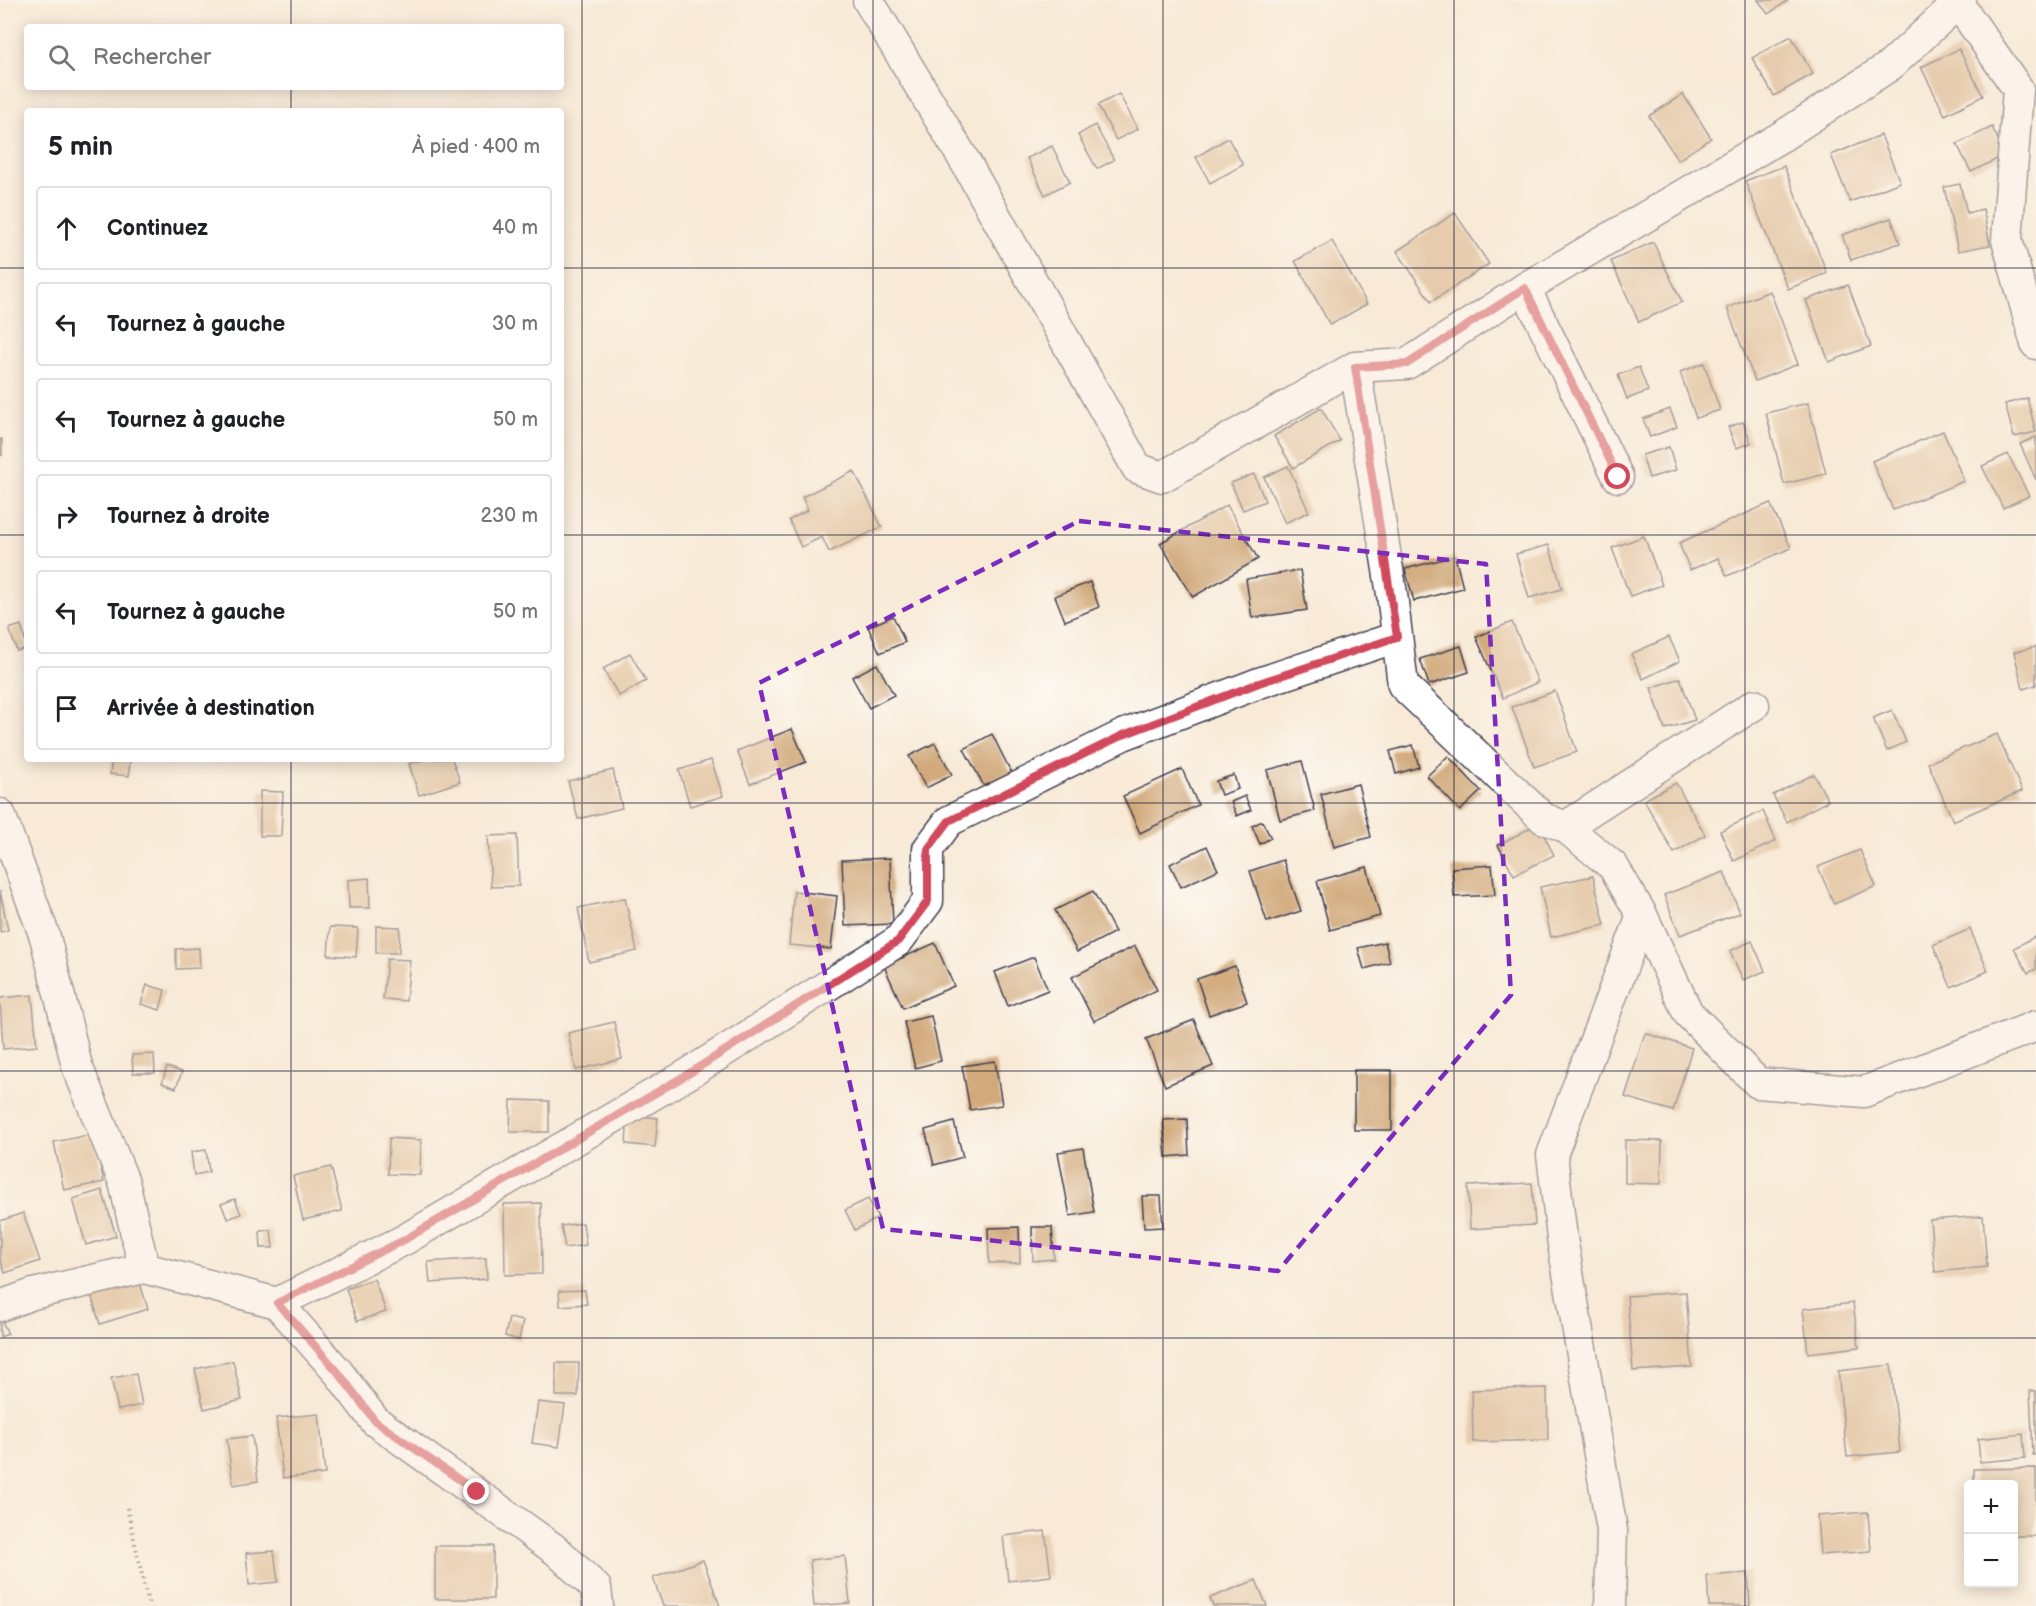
<!DOCTYPE html>
<html lang="fr">
<meta charset="utf-8">
<style>
:root{--surface:#fff;--page:#f6f6f6;--text:#202124;--muted:#757577;--line:#e0e0e0}
body{margin:0;font-family:"Balsamiq Sans",sans-serif;background:var(--page);color:var(--text)}
.controls{position:absolute;right:18px;bottom:18px;display:grid;overflow:hidden;border-radius:6px;box-shadow:0 3px 15px #0003}
.controls button{width:54px;height:54px;display:grid;place-items:center;padding:0;border:0;border-bottom:2px solid var(--line);background:var(--surface);color:var(--text);font:30px sans-serif}
.stop{position:absolute;width:18px;height:18px;margin:-14px;border:4px solid #d1495b;border-radius:50%;background:#fff}
.stop.end{background:#d1495b;border-color:#fff;box-shadow:0 2px 6px #0008}
.list{margin:0;padding:0;list-style:none}
h2{display:flex;justify-content:space-between;align-items:center;height:78px;margin:0;padding:0 24px;font-size:26px}
h2 small{font-size:20px;font-weight:400;color:var(--muted)}
.list li{display:grid;grid-template-columns:39px 1fr auto;gap:18px;align-items:center;box-sizing:border-box;height:84px;margin:0 12px 12px;padding:0 12px;border:2px solid var(--line);border-radius:6px}
.list b{display:block;font-size:22px;white-space:nowrap}
.list em{font-size:20px;font-style:normal;color:var(--muted)}
.icon{flex:none;width:33px;height:33px;fill:none;stroke:currentColor;stroke-width:2;stroke-linecap:round;stroke-linejoin:round}
.map{position:relative;flex:none;width:2036px;height:1606px;overflow:hidden}
.search{position:absolute;background:var(--surface);box-shadow:0 3px 15px #0003;left:24px;top:24px;width:540px;height:66px;display:flex;align-items:center;gap:15px;box-sizing:border-box;padding:0 21px;border-radius:6px;color:var(--muted);font-size:22px}
.panel{position:absolute;background:var(--surface);box-shadow:0 3px 15px #0003;left:24px;top:108px;width:540px;height:654px;border-radius:6px}
.map>svg:first-child{display:block}
.building{fill:#d1a97a}
.lines{fill:none;stroke-linecap:round;stroke-linejoin:round}
.street-casing{stroke:#424052;stroke-width:33}
.path{stroke:#424052;stroke-width:4;stroke-dasharray:1.5 4.5;stroke-linecap:butt}
.street{stroke:#fff;stroke-width:30}
.route{stroke:#d1495b;stroke-width:8}
.marked{fill:none;stroke:#7b2cbf;stroke-width:4.5;stroke-dasharray:12 8;stroke-linejoin:round}
.grid{fill:none;stroke:#22223b;stroke-width:1.5;stroke-opacity:0.55}
</style>
<div class="map">
<svg width="2036" height="1606" viewBox="0 0 2036 1606">
<rect width="100%" height="100%" fill="#fdfcf7"/>
<filter id="ink" filterUnits="userSpaceOnUse"><feTurbulence type="fractalNoise" baseFrequency=".0167" numOctaves="2"/><feDisplacementMap in="SourceGraphic" scale="12" xChannelSelector="R" yChannelSelector="G"/><feConvolveMatrix kernelMatrix="1 2 1 2 8 2 1 2 1" color-interpolation-filters="sRGB"/></filter>
<filter id="wash" filterUnits="userSpaceOnUse"><feTurbulence type="fractalNoise" baseFrequency=".008" numOctaves="4" result="noise"/><feDisplacementMap in="SourceGraphic" scale="24" xChannelSelector="R" yChannelSelector="G"/><feGaussianBlur stdDeviation="1.35" result="paint"/><feColorMatrix in="noise" values="0 0 0 0 0 0 0 0 0 0 0 0 0 0 0 0 0 1.4 0 .05"/><feComposite in="paint" operator="in"/></filter>
<g filter="url(#wash)">
<rect width="100%" height="100%" fill="#f8ead7"/>
<g id="blocks">
<g class="building">
<polygon points="1758,0 1789,0 1768,14"/>
<polygon points="1791,36 1813,74 1774,96 1752,58"/>
<polygon points="1959,49 1983,96 1945,115 1921,67"/>
<polygon points="1119,94 1138,129 1116,140 1098,105"/>
<polygon points="1683,94 1711,138 1678,160 1649,116"/>
<polygon points="1095,125 1114,160 1097,169 1078,135"/>
<polygon points="1992,127 2005,155 1971,172 1957,144"/>
<polygon points="1881,135 1900,182 1850,202 1831,155"/>
<polygon points="1228,138 1243,165 1210,183 1196,157"/>
<polygon points="1052,146 1070,182 1045,195 1027,158"/>
<polygon points="1784,166 1827,273 1788,289 1745,181"/>
<polygon points="1960,184 1967,213 1983,209 1990,245 1958,251 1944,187"/>
<polygon points="1455,213 1489,264 1431,302 1397,251"/>
<polygon points="1891,218 1900,243 1851,260 1842,235"/>
<polygon points="1332,241 1367,304 1330,325 1295,261"/>
<polygon points="1653,242 1682,302 1639,322 1611,261"/>
<polygon points="1848,285 1871,346 1829,362 1806,300"/>
<polygon points="1770,291 1798,364 1755,381 1727,308"/>
<polygon points="1704,363 1720,410 1696,418 1680,372"/>
<polygon points="1639,367 1648,391 1627,399 1618,375"/>
<polygon points="2027,398 2036,432 2014,437 2005,404"/>
<polygon points="1808,403 1826,474 1784,484 1766,413"/>
<polygon points="1321,408 1340,441 1293,468 1274,436"/>
<polygon points="1670,409 1677,427 1650,437 1643,419"/>
<polygon points="1743,422 1751,443 1736,448 1728,427"/>
<polygon points="1943,431 1964,481 1893,510 1872,461"/>
<polygon points="2036,437 2036,480 2020,444"/>
<polygon points="0,439 2,439 2,455 0,456"/>
<polygon points="1669,447 1676,470 1649,478 1642,455"/>
<polygon points="2008,454 2029,496 2003,508 1982,466"/>
<polygon points="1288,466 1309,512 1285,523 1264,477"/>
<polygon points="854,471 882,527 829,552 822,537 801,547 789,520 808,510 802,497"/>
<polygon points="1254,474 1265,501 1243,510 1231,483"/>
<polygon points="1770,503 1791,548 1727,576 1718,558 1690,570 1679,543"/>
<polygon points="1227,505 1258,559 1193,597 1160,543"/>
<polygon points="1644,536 1662,585 1630,596 1612,548"/>
<polygon points="1549,545 1562,589 1529,598 1516,554"/>
<polygon points="1455,556 1463,588 1414,601 1405,569"/>
<polygon points="1300,570 1307,610 1252,618 1246,579"/>
<polygon points="1090,582 1099,607 1065,621 1055,596"/>
<polygon points="893,616 905,642 880,653 868,627"/>
<polygon points="1512,622 1538,682 1503,698 1476,637"/>
<polygon points="21,625 27,648 17,651 9,629"/>
<polygon points="1669,637 1680,661 1643,679 1631,654"/>
<polygon points="1461,646 1469,672 1429,685 1420,659"/>
<polygon points="2036,647 2036,685 2023,689 2014,652"/>
<polygon points="630,653 646,681 619,696 603,669"/>
<polygon points="877,664 894,695 869,708 852,677"/>
<polygon points="1680,678 1695,720 1665,729 1651,688"/>
<polygon points="1555,691 1577,752 1534,767 1512,707"/>
<polygon points="1892,710 1906,742 1887,751 1873,718"/>
<polygon points="792,729 806,762 750,784 737,751"/>
<polygon points="992,734 1012,774 985,788 964,749"/>
<polygon points="1997,734 2022,791 1953,821 1928,763"/>
<polygon points="935,743 952,775 926,788 909,756"/>
<polygon points="1413,745 1419,767 1396,774 1390,751"/>
<polygon points="1448,756 1481,791 1460,811 1427,776"/>
<polygon points="112,759 130,759 129,776 110,774"/>
<polygon points="426,759 452,759 460,782 419,795 409,764"/>
<polygon points="711,760 723,796 690,806 679,770"/>
<polygon points="1302,761 1315,811 1280,820 1267,770"/>
<polygon points="1182,769 1198,805 1140,833 1123,796"/>
<polygon points="613,770 622,808 578,819 568,781"/>
<polygon points="1814,774 1828,801 1787,822 1773,795"/>
<polygon points="1234,775 1238,789 1221,795 1216,781"/>
<polygon points="1676,783 1705,835 1674,853 1644,800"/>
<polygon points="1358,784 1371,837 1334,847 1321,794"/>
<polygon points="260,791 283,792 281,836 260,836"/>
<polygon points="1245,796 1251,810 1237,816 1231,802"/>
<polygon points="1763,811 1776,841 1734,861 1720,831"/>
<polygon points="1262,821 1271,838 1260,844 1252,826"/>
<polygon points="1538,824 1554,855 1514,875 1498,845"/>
<polygon points="517,835 519,886 491,887 488,836"/>
<polygon points="1207,846 1218,870 1181,887 1170,864"/>
<polygon points="1860,850 1876,886 1834,904 1818,867"/>
<polygon points="890,858 893,924 845,926 842,860"/>
<polygon points="1283,860 1301,911 1267,922 1250,871"/>
<polygon points="1492,865 1495,895 1454,897 1452,868"/>
<polygon points="1367,867 1380,916 1330,930 1317,881"/>
<polygon points="1724,872 1740,913 1680,935 1664,895"/>
<polygon points="1593,876 1605,925 1551,937 1540,887"/>
<polygon points="369,878 370,908 349,908 348,880"/>
<polygon points="0,891 8,930 0,932"/>
<polygon points="794,891 837,896 831,949 789,945"/>
<polygon points="1093,891 1115,932 1077,952 1055,910"/>
<polygon points="625,898 637,951 589,962 578,908"/>
<polygon points="376,926 400,927 399,953 376,953"/>
<polygon points="330,927 358,928 356,957 328,955"/>
<polygon points="1970,929 1988,971 1951,987 1933,945"/>
<polygon points="2036,936 2036,969 2028,973 2014,948"/>
<polygon points="1752,941 1765,971 1743,980 1730,951"/>
<polygon points="1385,942 1390,962 1364,969 1358,948"/>
<polygon points="935,943 954,986 903,1008 884,966"/>
<polygon points="1135,946 1157,990 1094,1021 1072,977"/>
<polygon points="199,948 200,968 176,969 176,949"/>
<polygon points="1034,957 1048,990 1008,1006 995,972"/>
<polygon points="387,959 410,960 406,1001 383,999"/>
<polygon points="1235,966 1247,1002 1209,1015 1197,979"/>
<polygon points="147,985 165,990 160,1010 141,1004"/>
<polygon points="32,995 37,1046 3,1049 0,998"/>
<polygon points="931,1016 941,1061 915,1068 904,1022"/>
<polygon points="1194,1020 1213,1066 1165,1086 1146,1039"/>
<polygon points="614,1022 622,1059 576,1070 568,1033"/>
<polygon points="1645,1033 1692,1048 1673,1111 1625,1097"/>
<polygon points="154,1054 155,1073 133,1073 132,1055"/>
<polygon points="995,1061 1002,1105 970,1110 962,1066"/>
<polygon points="167,1067 182,1072 176,1088 162,1083"/>
<rect x="1354" y="1070" width="38" height="60"/>
<polygon points="511,1100 549,1101 549,1132 510,1132"/>
<polygon points="628,1115 658,1118 655,1147 626,1144"/>
<polygon points="1187,1119 1189,1155 1166,1157 1163,1120"/>
<polygon points="954,1122 963,1157 934,1165 925,1130"/>
<polygon points="93,1134 104,1182 64,1190 54,1142"/>
<polygon points="389,1138 421,1140 420,1175 388,1174"/>
<polygon points="1625,1140 1662,1141 1661,1184 1625,1183"/>
<polygon points="1083,1148 1094,1212 1070,1216 1058,1152"/>
<polygon points="206,1150 209,1172 194,1175 191,1152"/>
<polygon points="331,1167 342,1211 303,1220 293,1176"/>
<polygon points="1532,1183 1535,1225 1470,1229 1468,1186"/>
<polygon points="102,1190 116,1236 86,1245 73,1199"/>
<polygon points="1142,1196 1161,1196 1163,1227 1144,1228"/>
<polygon points="235,1199 241,1214 228,1219 221,1204"/>
<polygon points="868,1199 878,1218 855,1230 845,1210"/>
<polygon points="541,1203 542,1274 505,1275 504,1204"/>
<polygon points="23,1213 40,1261 5,1273 0,1259 0,1221"/>
<polygon points="1983,1216 1987,1267 1935,1272 1930,1220"/>
<polygon points="583,1223 586,1245 565,1248 561,1226"/>
<polygon points="1019,1227 1020,1263 989,1263 988,1228"/>
<polygon points="1032,1227 1052,1227 1054,1259 1033,1261"/>
<polygon points="271,1230 273,1248 261,1248 260,1231"/>
<polygon points="486,1258 487,1279 430,1283 428,1262"/>
<polygon points="136,1270 148,1309 100,1324 88,1285"/>
<polygon points="374,1279 386,1312 357,1321 346,1289"/>
<polygon points="585,1290 587,1304 560,1306 559,1291"/>
<polygon points="1686,1292 1692,1367 1633,1371 1627,1296"/>
<polygon points="1853,1303 1859,1347 1808,1353 1803,1309"/>
<polygon points="509,1318 523,1321 519,1340 505,1336"/>
<polygon points="2,1321 8,1334 0,1337 0,1322"/>
<polygon points="233,1361 242,1400 204,1409 195,1369"/>
<polygon points="556,1363 579,1363 578,1396 556,1396"/>
<polygon points="1891,1365 1900,1452 1847,1457 1838,1371"/>
<polygon points="136,1374 142,1405 118,1410 111,1378"/>
<polygon points="1547,1388 1548,1440 1473,1442 1472,1390"/>
<polygon points="2030,1391 2036,1391 2036,1455 2033,1455"/>
<polygon points="538,1402 565,1405 559,1447 532,1443"/>
<polygon points="319,1414 325,1474 283,1478 276,1418"/>
<polygon points="2023,1434 2025,1458 1980,1462 1978,1439"/>
<polygon points="252,1436 258,1481 233,1485 227,1439"/>
<polygon points="2036,1468 2036,1536 2014,1536 2014,1484 1974,1484 1974,1469"/>
<polygon points="1868,1512 1871,1551 1820,1555 1817,1516"/>
<polygon points="1045,1531 1051,1576 1008,1581 1003,1536"/>
<rect x="435" y="1546" width="58" height="53"/>
<polygon points="274,1551 278,1582 249,1585 246,1553"/>
<polygon points="845,1556 850,1603 814,1606 810,1560"/>
<polygon points="703,1560 720,1606 663,1606 653,1578"/>
<polygon points="1748,1573 1750,1606 1709,1606 1707,1576"/>
<polygon points="1256,1580 1267,1606 1213,1606 1210,1598"/>
</g>
</g>
</g>
<g filter="url(#ink)">
<use href="#blocks" fill-opacity="0" stroke="#424052" stroke-width="1.5"/>
<g class="lines">
<defs>
<g id="street">
<polyline points="868,0 966,163 1137,468 1162,477 1355,367 1407,364 1525,288 1784,135 1891,65 1961,0"/>
<polyline points="1956,0 2018,89 2007,240 2036,344"/>
<polyline points="1525,288 1618,477"/>
<polyline points="1355,367 1392,594 1403,685 1543,818 1565,827 1613,866 1642,915 1552,1155 1562,1238 1612,1530 1610,1606"/>
<polyline points="0,814 45,937 77,1066 124,1182 144,1268"/>
<polyline points="1565,827 1754,705"/>
<polyline points="1642,915 1688,1013 1758,1083 1864,1092 2036,1026"/>
<polyline points="277,1303 338,1372 375,1421 557,1551 596,1588 598,1606"/>
<polyline points="0,1306 33,1294 144,1268 277,1303 404,1240 688,1074 898,941 928,901 928,849 949,821 1123,735 1259,683 1397,637"/>
</g>
</defs>
<use href="#street" class="street-casing"/>
<polyline class="path" points="127,1508 149,1606"/>
<use href="#street" class="street"/>
</g>
</g>
<g class="lines" filter="url(#ink)">
<polyline class="route" points="477,1492 375,1421 338,1372 277,1303 404,1240 688,1074 898,941 928,901 928,849 949,821 1123,735 1259,683 1397,637 1355,367 1407,364 1525,288 1618,477"/>
</g>
<path d="M0 0H2036V1606H0ZM1079 521 1486 564 1511 995 1278 1271 883 1229 759 683Z" fill="#f8ead7" fill-opacity=".55" fill-rule="evenodd"/>
<path class="marked" d="M1079 521 1486 564 1511 995 1278 1271 883 1229 759 683Z"/>
<path class="grid" d="M291 0V27M582 0V1606M873 0V1606M1163 0V1606M1454 0V1606M1745 0V1606M291 87V111M0 268H27M561 268H2036M0 535H27M561 535H2036M291 759V1606M0 803H2036M0 1071H2036M0 1338H2036"/>
</svg>
<div class="controls">
<button>+</button>
<button>−</button>
</div>
<div class="stop" style="left:1618px;top:477px"></div>
<div class="stop end" style="left:477px;top:1492px"></div>
<div class="search"><svg class="icon" aria-label="search" viewBox="0 0 24 24"><circle cx="10" cy="10" r="6"/><path d="M15 15l6 6"/></svg>Rechercher</div>
<section class="panel">
<h2>5 min<small>À pied · 400 m</small></h2>
<ul class="list">
<li><svg class="icon" aria-label="ahead" viewBox="0 0 24 24"><path d="M12 20V5M6 11l6-6 6 6"/></svg><div><b>Continuez</b></div><em>40 m</em></li>
<li><svg class="icon" aria-label="left" viewBox="0 0 24 24"><path d="M17 20v-9H6M10 6l-5 5 5 5"/></svg><div><b>Tournez à gauche</b></div><em>30 m</em></li>
<li><svg class="icon" aria-label="left" viewBox="0 0 24 24"><path d="M17 20v-9H6M10 6l-5 5 5 5"/></svg><div><b>Tournez à gauche</b></div><em>50 m</em></li>
<li><svg class="icon" aria-label="right" viewBox="0 0 24 24"><path d="M7 20v-9h11M14 6l5 5-5 5"/></svg><div><b>Tournez à droite</b></div><em>230 m</em></li>
<li><svg class="icon" aria-label="left" viewBox="0 0 24 24"><path d="M17 20v-9H6M10 6l-5 5 5 5"/></svg><div><b>Tournez à gauche</b></div><em>50 m</em></li>
<li><svg class="icon" aria-label="arrive" viewBox="0 0 24 24"><path d="M6 21V4h12l-3 4 3 4H6"/></svg><div><b>Arrivée à destination</b></div></li>
</ul>
</section>
</div>
